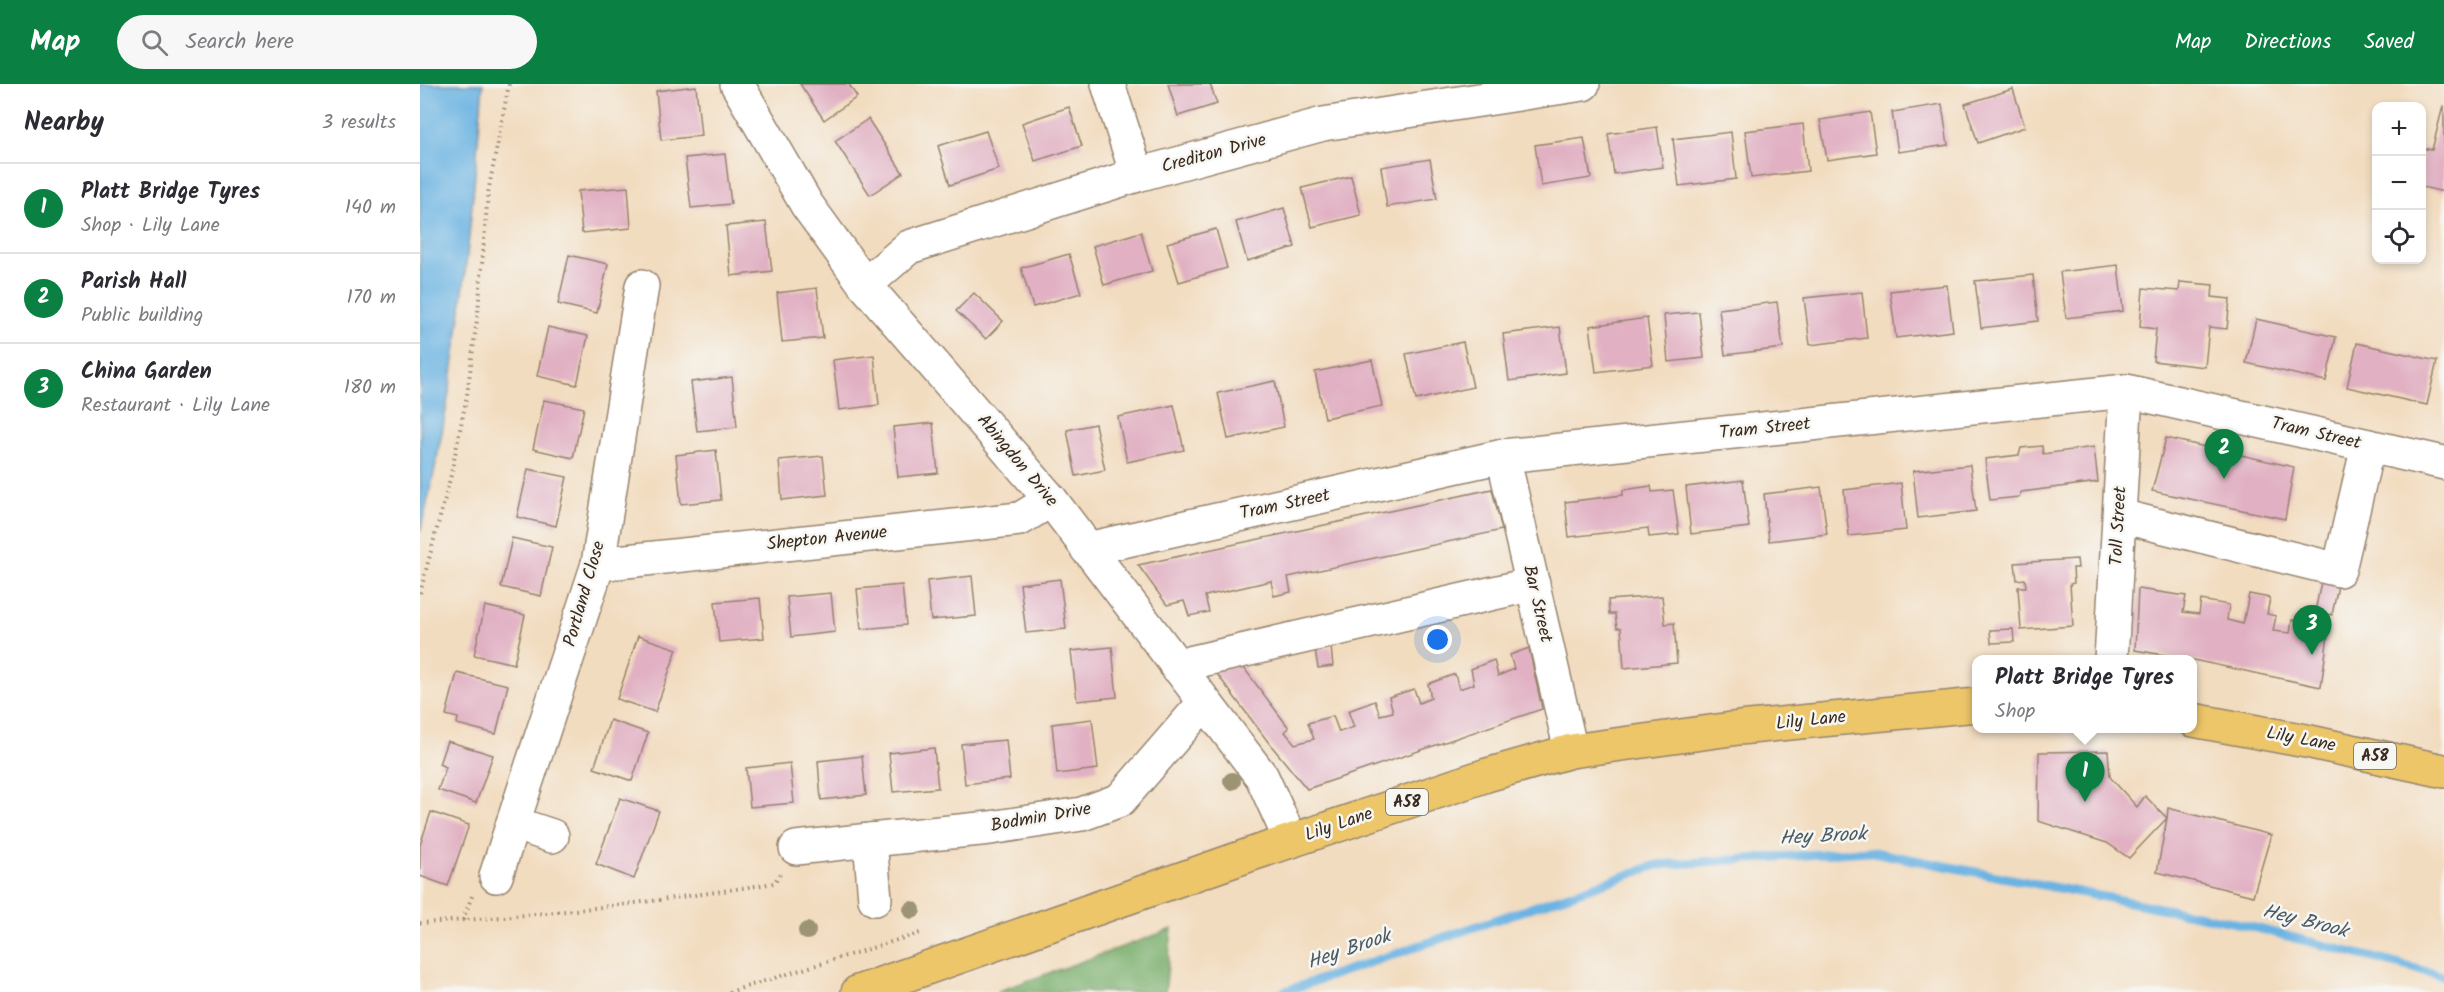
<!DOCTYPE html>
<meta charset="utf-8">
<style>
:root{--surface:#fff;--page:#f7f7f7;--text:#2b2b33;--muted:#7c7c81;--line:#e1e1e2;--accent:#0b8043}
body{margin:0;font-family:Kalam,sans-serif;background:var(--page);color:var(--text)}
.controls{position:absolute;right:18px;top:18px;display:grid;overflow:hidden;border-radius:12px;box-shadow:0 3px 9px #0003}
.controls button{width:54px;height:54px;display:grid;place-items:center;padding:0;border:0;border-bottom:2px solid var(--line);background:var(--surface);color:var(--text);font:30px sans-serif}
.you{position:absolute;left:1018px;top:556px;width:21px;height:21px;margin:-15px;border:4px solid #fff;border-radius:50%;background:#1a73e8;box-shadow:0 0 0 9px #1a73e833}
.badge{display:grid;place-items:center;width:39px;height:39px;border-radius:50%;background:var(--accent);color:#fff;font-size:20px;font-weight:700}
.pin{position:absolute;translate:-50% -50px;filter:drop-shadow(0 2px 3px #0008)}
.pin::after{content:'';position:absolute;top:32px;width:21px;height:18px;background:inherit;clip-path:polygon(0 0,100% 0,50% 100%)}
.popup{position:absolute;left:1552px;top:571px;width:225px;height:78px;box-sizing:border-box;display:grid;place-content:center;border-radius:12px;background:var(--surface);filter:drop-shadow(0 2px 4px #0005);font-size:20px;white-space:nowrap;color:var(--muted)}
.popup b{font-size:22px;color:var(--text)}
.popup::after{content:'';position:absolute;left:50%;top:100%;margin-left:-12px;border:12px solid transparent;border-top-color:var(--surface)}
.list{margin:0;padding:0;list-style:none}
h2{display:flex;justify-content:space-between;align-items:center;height:78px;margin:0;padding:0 24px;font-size:26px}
h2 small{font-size:20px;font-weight:400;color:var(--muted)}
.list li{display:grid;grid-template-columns:39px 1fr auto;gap:18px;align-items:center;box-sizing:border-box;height:90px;padding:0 24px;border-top:2px solid var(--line)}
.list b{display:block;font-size:22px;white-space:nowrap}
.list p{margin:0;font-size:20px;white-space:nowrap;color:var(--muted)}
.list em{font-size:20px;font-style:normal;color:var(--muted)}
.icon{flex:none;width:33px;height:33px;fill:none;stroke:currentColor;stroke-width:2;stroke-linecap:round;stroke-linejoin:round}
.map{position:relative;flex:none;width:2024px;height:908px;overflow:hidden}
header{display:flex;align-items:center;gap:36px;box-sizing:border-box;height:84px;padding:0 30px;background:var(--accent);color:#fff}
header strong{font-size:28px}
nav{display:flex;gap:33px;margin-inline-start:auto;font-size:21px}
.search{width:420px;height:54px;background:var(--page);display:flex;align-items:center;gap:15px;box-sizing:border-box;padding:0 21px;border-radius:33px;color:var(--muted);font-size:22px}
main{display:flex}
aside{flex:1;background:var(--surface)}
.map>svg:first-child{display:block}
.forest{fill:#76ac68;stroke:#586b43;stroke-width:1.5}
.water{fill:#6ab3e2;stroke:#526e80;stroke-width:1.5}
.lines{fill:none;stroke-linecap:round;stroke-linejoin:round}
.stream{stroke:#6ab3e2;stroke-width:9}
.building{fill:#e1b1c3}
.minor-casing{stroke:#96836e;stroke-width:36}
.major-casing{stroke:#96836e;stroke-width:36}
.path{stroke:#96836e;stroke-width:4;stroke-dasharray:1.5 4.5;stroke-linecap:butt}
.minor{stroke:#fff;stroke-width:33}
.major{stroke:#ecc669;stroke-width:33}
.tree{fill:#9c9475}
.labels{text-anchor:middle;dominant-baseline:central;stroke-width:5;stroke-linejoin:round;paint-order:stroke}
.shield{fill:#f6f6f2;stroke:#73675e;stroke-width:1.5}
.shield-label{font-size:16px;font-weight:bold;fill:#3b2a1e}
.street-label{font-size:18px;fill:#3b2a1e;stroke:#f6f6f2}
.water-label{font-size:20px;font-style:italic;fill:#4b5a63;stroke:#f6f6f2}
</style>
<header>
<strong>Map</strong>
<div class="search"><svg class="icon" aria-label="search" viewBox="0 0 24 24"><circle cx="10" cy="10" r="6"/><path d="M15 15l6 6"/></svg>Search here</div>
<nav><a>Map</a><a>Directions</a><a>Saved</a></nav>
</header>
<main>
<aside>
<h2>Nearby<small>3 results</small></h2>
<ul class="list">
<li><span class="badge">1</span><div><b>Platt Bridge Tyres</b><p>Shop · Lily Lane</p></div><em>140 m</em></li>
<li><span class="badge">2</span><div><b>Parish Hall</b><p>Public building</p></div><em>170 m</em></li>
<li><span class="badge">3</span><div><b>China Garden</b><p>Restaurant · Lily Lane</p></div><em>180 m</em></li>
</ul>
</aside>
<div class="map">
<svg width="2024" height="908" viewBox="0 0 2024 908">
<rect width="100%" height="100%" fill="#f6f6f2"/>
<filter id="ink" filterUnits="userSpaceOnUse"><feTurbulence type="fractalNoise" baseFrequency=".0167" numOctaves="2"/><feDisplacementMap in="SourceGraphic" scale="12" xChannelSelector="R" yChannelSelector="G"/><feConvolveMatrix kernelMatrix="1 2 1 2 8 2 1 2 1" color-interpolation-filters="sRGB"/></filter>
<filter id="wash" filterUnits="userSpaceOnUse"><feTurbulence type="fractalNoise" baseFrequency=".008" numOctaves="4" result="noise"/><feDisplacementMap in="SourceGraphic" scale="24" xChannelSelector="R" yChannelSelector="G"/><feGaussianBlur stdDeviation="1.35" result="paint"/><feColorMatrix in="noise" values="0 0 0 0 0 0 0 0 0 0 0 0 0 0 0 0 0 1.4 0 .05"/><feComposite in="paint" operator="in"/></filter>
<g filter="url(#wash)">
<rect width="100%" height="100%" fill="#f2dcbf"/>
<polygon class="forest" points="752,845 745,908 576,908"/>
<path class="water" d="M0 0H63C50 150 38 302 0 448Z"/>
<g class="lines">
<polyline class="stream" points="863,908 1237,781 1448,767 1812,838 2024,892"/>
</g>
<g id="blocks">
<g class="building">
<polygon points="380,0 429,0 437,13 404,36"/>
<polygon points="748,0 790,0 797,20 758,32"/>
<polygon points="276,2 281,52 241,56 236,7"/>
<polygon points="1593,5 1605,43 1558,59 1545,20"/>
<polygon points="1522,20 1528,61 1478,68 1472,28"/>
<polygon points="2023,22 2024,22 2024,108 2002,103 2002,64 2012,66"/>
<polygon points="649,23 662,62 615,77 602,39"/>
<polygon points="1450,28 1456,69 1407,76 1400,36"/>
<polygon points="448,35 483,89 450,111 415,57"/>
<polygon points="1383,40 1388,87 1331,94 1325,47"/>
<polygon points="1237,43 1243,83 1194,90 1188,50"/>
<polygon points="566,47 579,85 530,101 518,62"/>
<polygon points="1311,48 1316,95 1259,102 1253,55"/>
<polygon points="1164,54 1171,94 1121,102 1115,61"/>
<polygon points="305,70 311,120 271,124 265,74"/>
<polygon points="1010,75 1017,115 967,123 961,83"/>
<polygon points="931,92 941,131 892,143 882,104"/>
<polygon points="208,103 211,144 162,149 158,107"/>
<polygon points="864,124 875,163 827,177 816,138"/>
<polygon points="346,138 352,187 311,192 306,142"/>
<polygon points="796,145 807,184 759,198 747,159"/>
<polygon points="721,148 732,187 684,201 673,162"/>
<polygon points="649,170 661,209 613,223 601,184"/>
<polygon points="149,171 188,180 177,229 138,220"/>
<polygon points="1698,181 1703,227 1646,234 1640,188"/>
<polygon points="1613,191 1618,237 1561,244 1555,197"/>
<polygon points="1760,198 1793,201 1792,213 1810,215 1807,245 1789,243 1785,283 1733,277 1736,245 1720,243 1723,204 1759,207"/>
<polygon points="1527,201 1533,247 1476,254 1470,207"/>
<polygon points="397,204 403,254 362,258 357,209"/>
<polygon points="1442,208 1447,254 1390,261 1384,214"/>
<polygon points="554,209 583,237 566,255 536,227"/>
<polygon points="1357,218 1363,264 1305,271 1299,225"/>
<polygon points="1279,228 1284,274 1248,278 1244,231"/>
<polygon points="1227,234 1233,281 1176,288 1170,242"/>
<polygon points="1836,235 1916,253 1906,297 1826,279"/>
<polygon points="128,243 168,252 157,301 117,292"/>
<polygon points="1140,243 1146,289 1089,297 1083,250"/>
<polygon points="1043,258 1053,303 996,316 986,270"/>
<polygon points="1937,259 2017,277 2007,321 1927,303"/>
<polygon points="454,271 459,321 419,326 413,276"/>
<polygon points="952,276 962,322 905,334 895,288"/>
<polygon points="312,293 317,343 277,347 271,298"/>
<polygon points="855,297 864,343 808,355 798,309"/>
<polygon points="124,316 164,324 153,374 113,365"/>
<polygon points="754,321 764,366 707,378 698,333"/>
<polygon points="513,339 518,389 478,393 473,343"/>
<polygon points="675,340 685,386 656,392 647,346"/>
<polygon points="1746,354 1874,383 1865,435 1732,407"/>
<polygon points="1622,362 1623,370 1674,363 1678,398 1601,408 1599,413 1570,416 1565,375 1599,371 1601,364"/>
<polygon points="296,366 301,416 261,420 256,371"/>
<polygon points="403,372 407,411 362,416 359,376"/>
<polygon points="1550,381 1556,427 1498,434 1493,387"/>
<polygon points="108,385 147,393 136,442 97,433"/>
<polygon points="1323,396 1329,443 1271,450 1266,403"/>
<polygon points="1481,399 1486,446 1429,452 1424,406"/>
<polygon points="1231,402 1232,408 1253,406 1259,450 1229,453 1228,444 1149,453 1145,418 1203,411 1203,406"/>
<polygon points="1401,403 1407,450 1349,457 1344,410"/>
<polygon points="1072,405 1082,446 868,493 871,508 854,512 851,497 785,512 789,528 769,532 764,517 747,521 718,481"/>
<polygon points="92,454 132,463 121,512 81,503"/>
<polygon points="1657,475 1658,484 1653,484 1654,499 1650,500 1653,542 1601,546 1598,503 1606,503 1605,495 1597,496 1595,479"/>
<polygon points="552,492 556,532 511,536 507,497"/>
<polygon points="1902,493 1919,497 1912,531 1895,528"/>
<polygon points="640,495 646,545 606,549 600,500"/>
<polygon points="482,501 486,541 441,545 437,505"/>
<polygon points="1718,505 1766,512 1763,528 1779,530 1781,516 1809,521 1807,536 1823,540 1829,510 1850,514 1847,530 1856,532 1853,547 1870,549 1872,536 1909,544 1901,603 1773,576 1715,566"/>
<polygon points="411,509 415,548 371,553 367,513"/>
<polygon points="1242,512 1245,540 1254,539 1257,579 1204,584 1201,544 1197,544 1195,530 1189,530 1188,516"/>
<polygon points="340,514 344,554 299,558 295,518"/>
<polygon points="65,522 105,531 94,580 54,571"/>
<polygon points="1593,545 1594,558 1571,559 1570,546"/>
<polygon points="218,552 257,565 235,628 197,615"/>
<polygon points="692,563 697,613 657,617 651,567"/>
<polygon points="911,563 913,582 898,584 895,565"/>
<polygon points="1109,564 1122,625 887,705 849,659 791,582 818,576 869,644 865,648 875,660 894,655 888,639 913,632 919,648 934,643 928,627 955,617 960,631 973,628 969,613 994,605 999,619 1011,614 1008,600 1035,590 1039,605 1054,600 1051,585 1074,576 1078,592 1094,585 1090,571"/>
<polygon points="37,589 88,601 76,650 37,640 38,634 26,631"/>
<polygon points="672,635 678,685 637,690 632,640"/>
<polygon points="190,636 228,649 212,697 174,684"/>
<polygon points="586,656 590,695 545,700 541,660"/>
<polygon points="27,657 73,671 56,719 18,706 26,683 19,680"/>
<polygon points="514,664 518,704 473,708 469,669"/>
<polygon points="1688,667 1690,693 1717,723 1725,712 1747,734 1748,724 1851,751 1833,812 1737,788 1747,734 1709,774 1687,759 1618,737 1619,668"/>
<polygon points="442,672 446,711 401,716 398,677"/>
<polygon points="370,679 374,719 330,723 326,684"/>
<polygon points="200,714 239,727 214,795 176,780"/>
<polygon points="11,728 49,741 28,802 0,792 0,761"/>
</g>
</g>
</g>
<g filter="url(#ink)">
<use href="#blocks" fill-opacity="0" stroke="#96836e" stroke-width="1.5"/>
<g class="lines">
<defs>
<g id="minor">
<polyline points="317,0 387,121 445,201 631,416 842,693 871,757"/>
<polyline points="688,0 717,91"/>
<polyline points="445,201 489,163 717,91 903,40 1163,0"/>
<polyline points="1083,372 1151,667"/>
<polyline points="1700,432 1919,486 1948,362"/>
<polyline points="667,465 1083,372 1706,307 2024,379"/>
<polyline points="178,480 600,435 631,416"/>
<polyline points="1691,576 1706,307"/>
<polyline points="756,582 1113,500"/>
<polyline points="93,739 178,480 222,202"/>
<polyline points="450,756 570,744 662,730 700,716 784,619"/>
<polyline points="376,764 450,756 455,815"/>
<polyline points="76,792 93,739 132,752"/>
</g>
<g id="major">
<polyline points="1773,636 1886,657 2024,687"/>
<polyline points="438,908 832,770 1067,691 1151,667 1319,644 1557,621"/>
</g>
</defs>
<use href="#minor" class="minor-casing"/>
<use href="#major" class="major-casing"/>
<g class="path">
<polyline points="0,509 31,391 47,311 58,228 68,109 89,0"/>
<polyline points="43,836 52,812"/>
<path d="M0 839C118 832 237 818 354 799L360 790"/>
<polyline points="309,908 500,849"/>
</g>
<use href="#minor" class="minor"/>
<use href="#major" class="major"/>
</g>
<g class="tree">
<circle cx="812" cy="697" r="9"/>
<circle cx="492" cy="826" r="9"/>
<circle cx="387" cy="847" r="9"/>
</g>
</g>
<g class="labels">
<g class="shield">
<rect x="1934" y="659" width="42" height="26" rx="4.5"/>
<rect x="966" y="705" width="42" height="26" rx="4.5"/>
</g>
<g class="shield-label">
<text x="1955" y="672">A58</text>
<text x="987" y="718">A58</text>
</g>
<g class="street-label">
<text transform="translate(794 70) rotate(-15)">Crediton Drive</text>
<text transform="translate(1345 345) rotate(-6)">Tram Street</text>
<text transform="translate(1896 350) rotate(13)">Tram Street</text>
<text transform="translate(597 377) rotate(50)">Abingdon Drive</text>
<text transform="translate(865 421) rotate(-12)">Tram Street</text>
<text transform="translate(1699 442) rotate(-87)">Toll Street</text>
<text transform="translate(407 455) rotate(-6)">Shepton Avenue</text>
<text transform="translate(165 510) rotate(-74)">Portland Close</text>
<text transform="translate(1117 520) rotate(77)">Bar Street</text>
<text transform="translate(1391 637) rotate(-6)">Lily Lane</text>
<text transform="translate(1881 656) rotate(11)">Lily Lane</text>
<text transform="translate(621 734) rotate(-10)">Bodmin Drive</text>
<text transform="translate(919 741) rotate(-19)">Lily Lane</text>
</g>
<g class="water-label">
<text transform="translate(1403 753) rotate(-3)">Hey Brook</text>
<text transform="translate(1885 838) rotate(14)">Hey Brook</text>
<text transform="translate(929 866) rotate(-19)">Hey Brook</text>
</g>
</g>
</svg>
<div class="controls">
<button>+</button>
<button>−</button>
<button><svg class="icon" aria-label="locate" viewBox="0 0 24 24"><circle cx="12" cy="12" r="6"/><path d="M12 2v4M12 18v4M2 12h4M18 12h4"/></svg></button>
</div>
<div class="you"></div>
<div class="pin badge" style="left:1665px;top:718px">1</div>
<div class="popup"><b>Platt Bridge Tyres</b>Shop</div>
<div class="pin badge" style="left:1804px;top:395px">2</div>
<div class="pin badge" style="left:1892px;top:571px">3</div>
</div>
</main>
